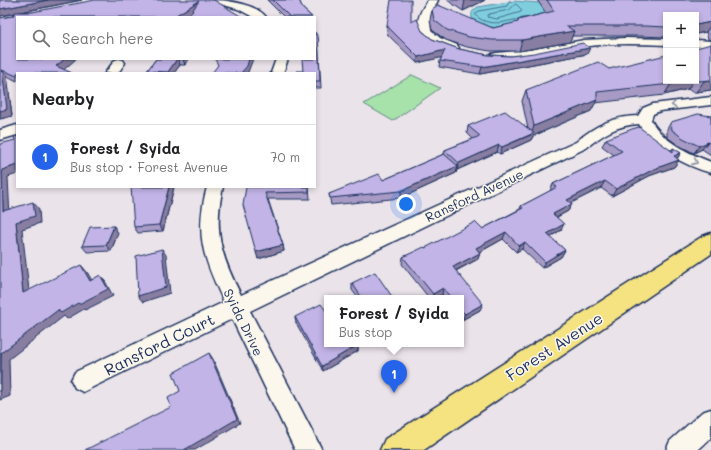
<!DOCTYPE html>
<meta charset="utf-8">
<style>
:root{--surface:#fff;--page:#f6f6f6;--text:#202124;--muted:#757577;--line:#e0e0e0;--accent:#2563eb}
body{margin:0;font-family:Mali,sans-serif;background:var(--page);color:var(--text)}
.controls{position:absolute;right:12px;top:12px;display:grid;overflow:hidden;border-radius:0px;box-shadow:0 2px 6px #0003}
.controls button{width:36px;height:36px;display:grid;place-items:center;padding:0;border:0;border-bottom:1px solid var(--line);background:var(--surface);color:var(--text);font:20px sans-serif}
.you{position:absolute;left:406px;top:204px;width:14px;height:14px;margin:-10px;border:3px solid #fff;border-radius:50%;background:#1a73e8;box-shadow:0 0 0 6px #1a73e833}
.badge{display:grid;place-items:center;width:26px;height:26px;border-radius:50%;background:var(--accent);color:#fff;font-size:13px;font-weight:700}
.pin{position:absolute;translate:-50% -33px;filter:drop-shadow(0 1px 2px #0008)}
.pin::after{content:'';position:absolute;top:21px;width:14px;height:12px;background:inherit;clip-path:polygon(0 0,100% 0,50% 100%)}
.popup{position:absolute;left:324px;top:295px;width:140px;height:52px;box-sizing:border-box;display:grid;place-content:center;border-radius:0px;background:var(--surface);filter:drop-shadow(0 1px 3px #0005);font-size:13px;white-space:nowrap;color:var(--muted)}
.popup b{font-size:15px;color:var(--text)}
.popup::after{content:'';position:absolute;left:50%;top:100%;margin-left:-8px;border:8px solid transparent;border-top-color:var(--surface)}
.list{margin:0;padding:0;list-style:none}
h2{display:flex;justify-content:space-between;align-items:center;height:52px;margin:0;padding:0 16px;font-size:17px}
h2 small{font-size:13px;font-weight:400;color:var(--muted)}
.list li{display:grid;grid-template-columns:26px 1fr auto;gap:12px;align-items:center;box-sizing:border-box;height:64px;padding:0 16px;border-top:1px solid var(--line)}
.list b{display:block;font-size:15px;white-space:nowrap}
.list p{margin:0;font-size:13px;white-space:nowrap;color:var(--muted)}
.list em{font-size:13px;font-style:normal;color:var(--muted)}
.icon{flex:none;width:22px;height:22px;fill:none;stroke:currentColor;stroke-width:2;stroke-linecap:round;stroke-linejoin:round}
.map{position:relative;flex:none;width:711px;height:450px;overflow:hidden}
.search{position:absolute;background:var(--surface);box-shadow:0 2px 6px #0003;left:16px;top:16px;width:300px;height:44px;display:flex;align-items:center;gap:10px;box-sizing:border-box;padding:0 14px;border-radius:0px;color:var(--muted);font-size:15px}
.panel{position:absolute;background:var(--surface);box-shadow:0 2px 6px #0003;left:16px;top:72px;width:300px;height:116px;border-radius:0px}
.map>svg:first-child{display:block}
.green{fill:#a6e2a9;stroke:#608884}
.water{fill:#7fcedd;stroke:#578eaa}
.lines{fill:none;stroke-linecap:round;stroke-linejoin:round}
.shore{stroke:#436f91;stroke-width:1}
.minor-casing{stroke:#1b2f5e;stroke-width:3}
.primary-casing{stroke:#1b2f5e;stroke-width:3}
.minor{fill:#fbf7ec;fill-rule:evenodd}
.primary{fill:#f5e382;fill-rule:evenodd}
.wall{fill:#a79bc6;stroke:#1b2f5e}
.shaded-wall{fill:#887ea1;stroke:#1b2f5e}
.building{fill:#c2b4e6;stroke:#1b2f5e}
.oneway{stroke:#8b93a5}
.labels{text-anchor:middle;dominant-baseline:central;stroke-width:3;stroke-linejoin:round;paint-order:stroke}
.street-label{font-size:13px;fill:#1b2f5e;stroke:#fbf7ec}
.near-street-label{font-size:16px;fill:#1b2f5e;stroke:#fbf7ec}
</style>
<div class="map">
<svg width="711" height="450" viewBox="0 0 711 450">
<rect width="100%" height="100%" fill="#eae3ea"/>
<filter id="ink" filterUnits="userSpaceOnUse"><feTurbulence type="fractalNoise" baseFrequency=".025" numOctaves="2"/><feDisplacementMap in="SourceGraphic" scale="8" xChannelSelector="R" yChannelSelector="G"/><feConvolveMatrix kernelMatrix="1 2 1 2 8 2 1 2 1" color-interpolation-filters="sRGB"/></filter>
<g filter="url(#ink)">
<polygon class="green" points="412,75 440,88 393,121 364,104"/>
<path class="water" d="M514 1 540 3 666 22 497 28 480 25 472 18C471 12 473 10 478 7Z"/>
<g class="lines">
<g class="shore">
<path d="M510 0 507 6 479 11 476 13V16C492 29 509 20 528 17"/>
<polygon points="516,4 522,10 521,12 497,19 487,17 489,14 509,10"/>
</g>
<defs>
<g id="minor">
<path d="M212 0C228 0 256 4 266 17H253L238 9 213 2Z"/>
<path d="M428 0H438L430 17 431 30 440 38 457 45 459 48 457 51C443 54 419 39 418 24 418 15 423 7 428 0Z"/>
<path d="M625 38 666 39V45C638 44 610 43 583 47 557 50 516 66 492 60L490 57 492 54 496 53 529 50 584 40Z"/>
<polygon points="696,40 711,41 711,49 696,48"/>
<polygon points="119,59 123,60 125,63 118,73 105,73 115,60"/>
<polygon points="276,59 288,59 283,73 271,73"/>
<path d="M711 97V105L660 111 653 114 651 120C662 141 690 154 711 162V173C686 166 652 149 639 124 617 125 602 135 586 148L250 311 322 450H295L232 319 91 388 83 392 75 388 71 380 75 372 224 302C204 260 194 235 207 187H223C213 231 221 256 241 295L576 142C594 126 614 116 638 116L643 108 653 104Z"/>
<polygon points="17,125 17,135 0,140 0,130"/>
<polygon points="711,409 711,438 698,450 666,450 670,441 702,412"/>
</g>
<polygon id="primary" points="711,233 711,254 424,450 380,450 385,439 703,236"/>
</defs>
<use href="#minor" class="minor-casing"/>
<use href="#primary" class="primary-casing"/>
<use href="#minor" class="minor"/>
<use href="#primary" class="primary"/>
</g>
<g class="wall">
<polygon points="0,0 82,0 22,12 189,15 186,17 17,17 17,81 7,76 12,116 0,119 0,18 13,16 14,14 0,16"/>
<polygon points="267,0 299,0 303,9 312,17 284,17"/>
<polygon points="447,0 485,0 463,11"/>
<polygon points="537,0 711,0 711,40 708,39 706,32 696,34 696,15 666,15 666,37 640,36 572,36 570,42 519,51 490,51 467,47 446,40 432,30 430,20 432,9 493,28 517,23 518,20 546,13"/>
<polygon points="411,22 432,39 459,49 488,55 511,56 587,54 480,74 439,67 440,61 442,57 417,63 388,35 387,31 387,25"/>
<polygon points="318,37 321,88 315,88 315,73"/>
<polygon points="696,48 711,90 696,92 692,92 688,89 664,95 595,103 591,111 533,136 531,140 500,154 497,152 457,170 456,173 401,198 331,205 329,194 383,180 444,154 445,150 473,139 467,133 468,126 528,129 522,101 526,90 609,69 666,81 696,81"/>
<polygon points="156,59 189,59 185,65 180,65 174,73 148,73 147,71"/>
<polygon points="711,116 711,155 702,149 694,153 678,145 667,137 667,129 671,122"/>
<polygon points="606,139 672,150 673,148 681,153 677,159 679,160 674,167 649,176 612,196 601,188 571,203 572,204 568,211 557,217 561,230 550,237 565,250 561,257 542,268 522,249 516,252 503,239 480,252 478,259 456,271 480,310 462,320 461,319 461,298 444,298 442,295 436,298 429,298 402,264 403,257 425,248 482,229 520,209 521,206 550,191 553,184 614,155 602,146"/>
<polygon points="174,187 163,231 138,233 134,227"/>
<polygon points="246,187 309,187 310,199 268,199 283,245 284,251 258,259"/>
<polygon points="118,233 111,251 87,252 82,246"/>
<polygon points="352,283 393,298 358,298 352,290"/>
<polygon points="295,317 327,344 358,345 358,351 323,371 296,323"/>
</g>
<g class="shaded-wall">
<polygon points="48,0 82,0 0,16 0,9"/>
<polygon points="465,0 485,0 463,11"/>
<polygon points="199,1 201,8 186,17 173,17"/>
<polygon points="711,22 711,24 706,32 696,34 696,25"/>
<polygon points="574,31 570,42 519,51 522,40"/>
<polygon points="590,48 587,54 480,74 482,67"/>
<polygon points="445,50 444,57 417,63 418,57"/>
<polygon points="65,59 76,59 60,73 56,66"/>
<polygon points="177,59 178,59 180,65 174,73 168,73 168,72"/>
<polygon points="183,59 189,59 185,65"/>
<polygon points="249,59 253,59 248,72 248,73 241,73"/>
<polygon points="2,70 7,76 12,116 0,119"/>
<polygon points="711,80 711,90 696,92 704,81"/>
<polygon points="683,81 693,81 688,89 664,95 671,84"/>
<polygon points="597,100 591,111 533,136 531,140 500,154 502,147 531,135 534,126"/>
<polygon points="708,142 702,149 694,153 699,146"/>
<polygon points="499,145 497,152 457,170 459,163"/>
<polygon points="681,153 676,160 674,156"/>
<polygon points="679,160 674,167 649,176 612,196 616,189 654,169"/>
<polygon points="17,165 17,174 8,177 10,218 3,211 2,170"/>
<polygon points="458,166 456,173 401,198 401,191"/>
<polygon points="605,181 601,188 563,207 567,200"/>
<polygon points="169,187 174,187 163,231 159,225"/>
<polygon points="33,202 39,209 40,223 22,229 30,299 23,293 16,222"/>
<polygon points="572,204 568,211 550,221 553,214"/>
<polygon points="564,224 561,230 543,241 547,234"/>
<polygon points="114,226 118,233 111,251 106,245"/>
<polygon points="506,232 503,239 474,255 476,248"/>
<polygon points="525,242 522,249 516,252 519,246"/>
<polygon points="283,245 284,251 258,259 256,252"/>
<polygon points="162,249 166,255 170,293 143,302 138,296"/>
<polygon points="565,250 561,257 542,268 545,262"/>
<polygon points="480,253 478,259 451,273 453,267"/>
<polygon points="81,265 87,272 96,287 90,281"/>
<polygon points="100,275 105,281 113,296 85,310 84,309 67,319 64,316 9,359 10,396 0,400 1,353"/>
<polygon points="443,288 442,295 436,298 432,298 433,294"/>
<polygon points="483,304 480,310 462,320 465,314"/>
<polygon points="358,345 358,351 323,371 322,366"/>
<polygon points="209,353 213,359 240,423 195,450 184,450"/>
</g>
<g class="building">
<polygon points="0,0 48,0 0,9"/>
<polygon points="95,0 214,0 242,17 188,17 199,1 173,17 17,17 17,59 65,59 56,66 72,73 17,73 17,76 2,70 7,109 0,111 0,18 13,16 15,12 32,12"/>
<polygon points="273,0 299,0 303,9 312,17 290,17"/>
<polygon points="391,0 411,0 411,22 417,19 422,31 432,39 459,49 488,55 511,56 534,53 583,43 590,48 482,67 440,61 445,50 418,57 389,28 387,25"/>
<polygon points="547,0 711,0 711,22 696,25 696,15 666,15 666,27 645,26 566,26 574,31 522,40 492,40 469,37 447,30 434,20 432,9 438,5 493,28 518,22 518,20 554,11"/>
<polygon points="315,32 318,37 320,81 315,81 315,73 296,73 297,71 303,71 302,59 315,59"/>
<polygon points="711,44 711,80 699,81 696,78 696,48"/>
<polygon points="666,55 666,81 683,81 671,84 597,92 597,100 534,126 526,90 598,62 609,69"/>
<polygon points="156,59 177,59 168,72 147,71"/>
<polygon points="215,59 249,59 247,66 241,73 212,73 218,65"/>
<polygon points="505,111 534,133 502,147 499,145 459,163 445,150 480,136 468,126"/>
<polygon points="698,114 711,116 711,145 708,142 699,146 683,138 672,130 671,122"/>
<polygon points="639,127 673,152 673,148 681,153 674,156 679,160 654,169 616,189 605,181 567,200 572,204 553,214 564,224 547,234 565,250 545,262 525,242 519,246 506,232 476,248 480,253 453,267 483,304 465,314 461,310 461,298 451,298 443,288 433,294 403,257 424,247 425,248 475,222 482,229 523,208 521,206 557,187 553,184 622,151 606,139 632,129"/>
<polygon points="17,136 17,165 2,170 3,211 33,202 35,216 16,222 23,293 81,265 90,281 100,275 108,289 79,304 78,303 61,313 58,310 1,353 1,391 0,392 0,144 15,140 14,137"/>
<polygon points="444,154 458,166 401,191 330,198 329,194 379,174 383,180"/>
<polygon points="131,187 169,187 159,225 134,227"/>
<polygon points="246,187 309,187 309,192 265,193 283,245 256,252 243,205"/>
<polygon points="114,226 106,245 82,246 90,227"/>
<polygon points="162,249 166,287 138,296 136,256"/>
<polygon points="375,272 393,298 362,298 352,283"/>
<polygon points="321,304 327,312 327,344 358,344 358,345 322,366 295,317"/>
<polygon points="209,353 237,419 184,450 85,450 171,407 168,398 180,391 173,373"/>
</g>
<defs><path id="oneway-chevron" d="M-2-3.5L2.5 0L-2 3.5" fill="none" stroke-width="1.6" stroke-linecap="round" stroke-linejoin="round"/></defs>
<g class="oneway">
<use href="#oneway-chevron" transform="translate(674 105) rotate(173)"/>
<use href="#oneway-chevron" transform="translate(695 162) rotate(24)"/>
</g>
</g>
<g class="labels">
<g class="street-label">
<text transform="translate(474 195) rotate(-25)">Ransford Avenue</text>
<text transform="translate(244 322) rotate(64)">Syida Drive</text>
</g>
<g class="near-street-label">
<text transform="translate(159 344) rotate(-26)">Ransford Court</text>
<text transform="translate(554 346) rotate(-33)">Forest Avenue</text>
</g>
</g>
</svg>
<div class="controls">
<button>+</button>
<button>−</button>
</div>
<div class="you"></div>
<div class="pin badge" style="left:394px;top:393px">1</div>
<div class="popup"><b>Forest / Syida</b>Bus stop</div>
<div class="search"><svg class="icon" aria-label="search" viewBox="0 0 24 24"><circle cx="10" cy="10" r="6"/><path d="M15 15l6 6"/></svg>Search here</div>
<section class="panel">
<h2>Nearby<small></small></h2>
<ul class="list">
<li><span class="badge">1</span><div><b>Forest / Syida</b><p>Bus stop · Forest Avenue</p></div><em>70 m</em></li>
</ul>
</section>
</div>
